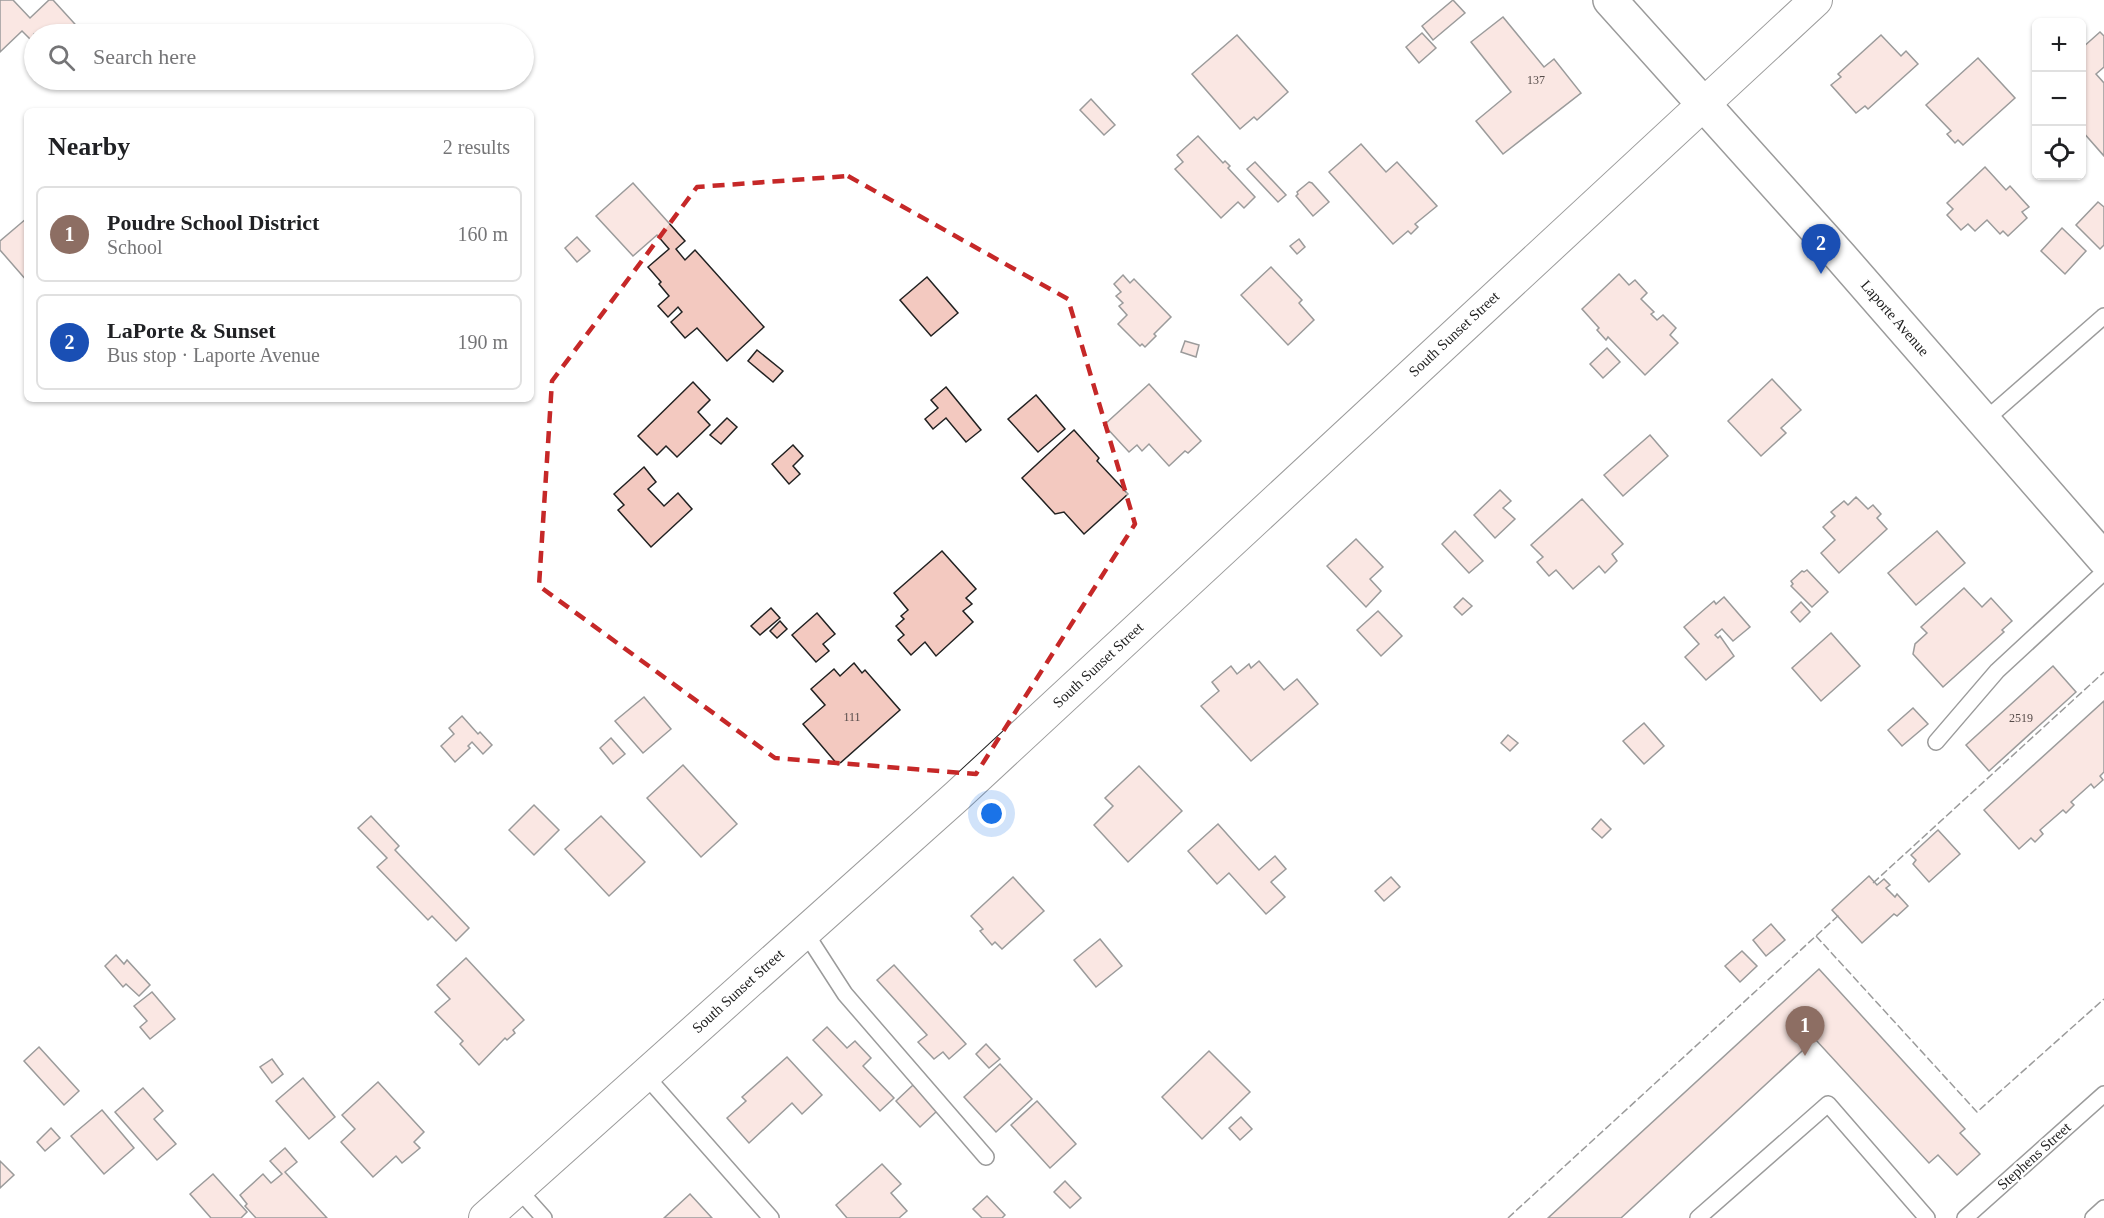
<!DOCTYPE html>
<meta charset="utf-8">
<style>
:root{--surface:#fff;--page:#f6f6f6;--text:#202124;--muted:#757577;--line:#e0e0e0;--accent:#c62828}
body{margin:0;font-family:"Times New Roman",serif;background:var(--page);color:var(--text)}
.controls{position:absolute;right:18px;top:18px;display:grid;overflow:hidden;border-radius:9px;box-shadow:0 2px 4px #0004}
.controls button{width:54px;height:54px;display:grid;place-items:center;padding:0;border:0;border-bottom:2px solid var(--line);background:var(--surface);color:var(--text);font:30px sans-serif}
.you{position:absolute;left:992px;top:814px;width:21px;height:21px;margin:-15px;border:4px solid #fff;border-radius:50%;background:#1a73e8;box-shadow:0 0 0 9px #1a73e833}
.badge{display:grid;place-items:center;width:39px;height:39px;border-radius:50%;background:var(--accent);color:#fff;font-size:20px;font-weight:700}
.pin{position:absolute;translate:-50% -50px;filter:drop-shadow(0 2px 3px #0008)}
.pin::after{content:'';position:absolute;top:32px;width:21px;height:18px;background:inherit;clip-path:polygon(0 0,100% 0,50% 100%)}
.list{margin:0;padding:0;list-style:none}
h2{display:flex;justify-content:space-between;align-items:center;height:78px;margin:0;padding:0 24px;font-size:26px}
h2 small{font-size:20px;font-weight:400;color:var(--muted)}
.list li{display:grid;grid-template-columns:39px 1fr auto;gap:18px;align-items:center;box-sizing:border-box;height:96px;margin:0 12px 12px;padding:0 12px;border:2px solid var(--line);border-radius:9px}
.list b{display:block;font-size:22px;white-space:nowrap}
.list p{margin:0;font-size:20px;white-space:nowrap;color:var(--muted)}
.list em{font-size:20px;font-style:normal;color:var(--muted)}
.icon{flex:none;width:33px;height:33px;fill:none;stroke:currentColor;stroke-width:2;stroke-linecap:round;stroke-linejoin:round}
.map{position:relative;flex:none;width:2104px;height:1218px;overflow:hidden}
.search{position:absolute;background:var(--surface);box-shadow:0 2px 4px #0004;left:24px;top:24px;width:510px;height:66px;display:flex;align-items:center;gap:15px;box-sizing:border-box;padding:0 21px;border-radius:33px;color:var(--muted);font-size:22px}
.panel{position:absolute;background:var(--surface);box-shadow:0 2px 4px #0004;left:24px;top:108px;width:510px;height:294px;border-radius:9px}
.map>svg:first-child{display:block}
.building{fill:#f3c9c0;stroke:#222;stroke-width:1.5}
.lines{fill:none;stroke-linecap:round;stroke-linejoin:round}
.lane-casing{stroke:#222;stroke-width:18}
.street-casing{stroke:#222;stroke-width:34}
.secondary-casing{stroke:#222;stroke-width:36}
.lane{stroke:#fff;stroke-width:15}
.street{stroke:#fff;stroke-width:32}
.secondary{stroke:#fff;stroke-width:33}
.fence{stroke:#222;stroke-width:1.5;stroke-dasharray:8 3;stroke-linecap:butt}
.marked{fill:none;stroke:#c62828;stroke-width:4.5;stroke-dasharray:12 8;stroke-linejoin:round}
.labels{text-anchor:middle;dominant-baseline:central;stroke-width:4.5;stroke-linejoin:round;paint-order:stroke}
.number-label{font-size:12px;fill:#564c4a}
.street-label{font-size:15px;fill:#222;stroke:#fff}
</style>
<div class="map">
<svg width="2104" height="1218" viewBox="0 0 2104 1218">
<rect width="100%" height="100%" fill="#fff"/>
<g class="building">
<polygon points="0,0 13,0 30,18 49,0 53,0 84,34 34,34 34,43 22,31 0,52"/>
<polygon points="1453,0 1465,13 1433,40 1422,26"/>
<polygon points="1503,17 1544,67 1554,59 1581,93 1503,154 1476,121 1511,92 1471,42"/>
<polygon points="2100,32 2104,36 2104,67 2096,74 2104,83 2104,156 2082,131 2082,48"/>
<polygon points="1422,33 1436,48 1419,63 1406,47"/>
<polygon points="1237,35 1288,92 1257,120 1254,117 1240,129 1192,74"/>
<polygon points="1881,35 1901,56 1906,51 1918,64 1868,109 1865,106 1856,113 1831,85 1841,77 1838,74"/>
<polygon points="1978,58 2015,98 1963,145 1958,140 1955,143 1947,134 1951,131 1926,105"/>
<polygon points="1091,99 1115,125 1104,135 1080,110"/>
<polygon points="1198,136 1223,163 1225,161 1230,166 1228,168 1255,197 1244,208 1238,202 1221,218 1175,169 1183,162 1177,155"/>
<polygon points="1361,144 1386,172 1397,162 1437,206 1415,224 1418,227 1411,234 1408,231 1393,244 1329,172"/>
<polygon points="1255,162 1286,195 1278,202 1247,169"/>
<polygon points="1985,167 2006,190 2010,186 2029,207 2022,212 2027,218 2008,236 2003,231 2000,234 1987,220 1975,231 1968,224 1961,230 1947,215 1953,209 1947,203"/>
<polygon points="1309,182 1312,183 1329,202 1313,216 1296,196 1298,194 1297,192"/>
<polygon points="633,183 685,241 676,249 685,260 695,250 764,327 727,361 697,328 685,338 671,322 682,312 678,307 668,317 658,306 669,296 659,284 661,282 648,267 669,249 657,235 633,256 596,216"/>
<polygon points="2098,202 2104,207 2104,245 2100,249 2076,225"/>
<polygon points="27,218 27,281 0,250 0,241"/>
<polygon points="2062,228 2086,251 2065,274 2041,251"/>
<polygon points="577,237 590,251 577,262 565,248"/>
<polygon points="1299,239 1305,247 1297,254 1290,246"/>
<polygon points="1271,267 1302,300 1299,303 1314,320 1288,345 1241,295"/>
<polygon points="1619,274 1629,285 1635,280 1647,293 1641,299 1654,312 1651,314 1657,320 1663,315 1676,328 1670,335 1678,343 1645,375 1608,337 1606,340 1597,330 1599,328 1582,309"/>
<polygon points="1123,275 1130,283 1134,279 1171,317 1154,334 1156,336 1145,347 1142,344 1140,346 1118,324 1127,315 1119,306 1123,303 1116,296 1121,292 1114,284"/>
<polygon points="927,277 958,313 931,336 900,300"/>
<polygon points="1185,341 1199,345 1196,357 1181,352"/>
<polygon points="1607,348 1620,362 1603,378 1590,364"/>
<polygon points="757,350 783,371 773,382 748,361"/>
<polygon points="1772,379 1801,410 1781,428 1786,433 1761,456 1728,421"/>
<polygon points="693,382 710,400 698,412 710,425 677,457 666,446 657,455 638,436"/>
<polygon points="1149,384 1201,441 1188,453 1185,451 1169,466 1149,444 1142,451 1137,445 1129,452 1104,425"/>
<polygon points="946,387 981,430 966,442 946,418 933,429 925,419 938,408 931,400"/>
<polygon points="1036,395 1065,429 1038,452 1008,419"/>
<polygon points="727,418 737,427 721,444 710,435"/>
<polygon points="1074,430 1099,458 1097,461 1128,494 1084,534 1064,512 1055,514 1022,478"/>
<polygon points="1650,435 1668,456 1623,496 1604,475"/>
<polygon points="793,445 803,456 793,466 800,474 789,484 772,464"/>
<polygon points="644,467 656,482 648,489 664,506 678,493 692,509 651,547 618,510 624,505 614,494"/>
<polygon points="1500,490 1511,501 1503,508 1515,519 1495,538 1474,515"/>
<polygon points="1856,497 1868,509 1873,505 1881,514 1877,518 1887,529 1839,573 1821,553 1835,540 1823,527 1835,516 1831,512 1844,501 1848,505"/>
<polygon points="1582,499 1623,544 1612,554 1617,561 1605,573 1599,566 1573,589 1556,570 1549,576 1537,562 1543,557 1531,545"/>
<polygon points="1455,531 1483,561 1469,573 1442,544"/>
<polygon points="1937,531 1965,563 1916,605 1888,573"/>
<polygon points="1356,539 1383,567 1370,579 1381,591 1366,607 1327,566"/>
<polygon points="942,551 976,589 966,598 972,604 963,611 973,622 936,656 925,642 911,655 898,640 904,635 896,626 904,619 901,616 908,610 894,593"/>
<polygon points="1807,570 1828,592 1812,607 1791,586 1793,584 1791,581 1802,571 1804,572"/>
<polygon points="1964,588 1982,607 1991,598 2012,621 2002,630 2004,632 1943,687 1913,654 1915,644 1927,633 1921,627"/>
<polygon points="1724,597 1750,627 1733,641 1722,629 1715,635 1718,638 1720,636 1734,656 1706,680 1685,657 1699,644 1684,627 1714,601 1716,604"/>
<polygon points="1463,598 1472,606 1462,615 1454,607"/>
<polygon points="1801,602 1810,612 1800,622 1791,612"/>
<polygon points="771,608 780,618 760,635 751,626"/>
<polygon points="1378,611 1402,636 1381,656 1357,630"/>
<polygon points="817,613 835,634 823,644 829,651 816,662 792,635"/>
<polygon points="780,621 787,629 777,638 770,631"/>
<polygon points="1831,633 1860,666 1821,701 1792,668"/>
<polygon points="1259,661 1284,690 1297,679 1318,704 1251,761 1201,706 1219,691 1212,682 1231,666 1237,674 1249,664 1251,668"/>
<polygon points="854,663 862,673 865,670 900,710 838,765 803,724 825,705 811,689 834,669 840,676"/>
<polygon points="2053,666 2076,692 1989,771 1966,745"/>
<polygon points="644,697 671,729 643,753 615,721"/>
<polygon points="2104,701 2104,772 2100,776 2103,780 2094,788 2091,784 2071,802 2074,805 2066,813 2063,810 2040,830 2043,834 2035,842 2031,838 2019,849 1984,810"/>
<polygon points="1913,708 1928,724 1902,746 1888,730"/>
<polygon points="462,716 478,734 480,732 492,745 483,754 472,742 468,746 470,748 455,762 441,746 454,734 449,728"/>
<polygon points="1644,723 1664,746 1644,764 1623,741"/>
<polygon points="1508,735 1518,743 1510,751 1501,743"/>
<polygon points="611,738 625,754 613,764 600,748"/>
<polygon points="683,765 737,824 701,857 647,798"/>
<polygon points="1139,766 1182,811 1128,862 1094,825 1113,806 1105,798"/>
<polygon points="534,805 559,830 534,855 509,830"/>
<polygon points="371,816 399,846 395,850 469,928 456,941 432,916 428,920 377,867 387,858 358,828"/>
<polygon points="601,816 645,862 609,896 565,849"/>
<polygon points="1601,819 1611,829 1602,838 1592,829"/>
<polygon points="1218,824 1259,870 1275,856 1286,869 1271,882 1285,897 1266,914 1229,873 1217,884 1188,851"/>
<polygon points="1938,830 1960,854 1929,882 1913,864 1916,860 1911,855"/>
<polygon points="1869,876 1877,885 1884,879 1890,885 1886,888 1895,897 1897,894 1908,906 1897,916 1894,914 1862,943 1832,910"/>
<polygon points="1013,877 1044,911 1002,949 995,942 992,945 980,931 983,929 971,916"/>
<polygon points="1391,877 1400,887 1384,901 1375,891"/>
<polygon points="1771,924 1785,940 1766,956 1753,940"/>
<polygon points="1100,939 1122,966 1096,987 1074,960"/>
<polygon points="1742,951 1757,966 1740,982 1725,966"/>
<polygon points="116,955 124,964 127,960 150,985 139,996 126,984 123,987 105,966"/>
<polygon points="466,958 524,1020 513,1030 515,1033 507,1040 505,1038 479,1065 460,1044 463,1041 435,1012 450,999 437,985"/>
<polygon points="894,965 966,1044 949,1059 943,1052 934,1059 918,1042 927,1035 877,980"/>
<polygon points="1819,969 1965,1129 1960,1133 1980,1154 1957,1175 1938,1155 1929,1163 1815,1039 1621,1218 1548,1218"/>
<polygon points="152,992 175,1019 150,1039 140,1027 147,1021 134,1006"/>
<polygon points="827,1027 847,1048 855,1041 871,1058 863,1066 894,1098 880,1111 813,1040"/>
<polygon points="986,1044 1000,1059 989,1068 976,1054"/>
<polygon points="39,1047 79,1091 64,1105 24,1061"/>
<polygon points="1209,1051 1250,1092 1202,1139 1162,1097"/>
<polygon points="787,1057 822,1095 802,1114 792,1103 749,1143 727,1118 746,1101 742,1097"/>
<polygon points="272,1059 283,1074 272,1083 260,1067"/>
<polygon points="1000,1064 1032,1099 996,1132 964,1097"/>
<polygon points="303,1078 335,1117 309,1139 276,1101"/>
<polygon points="378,1082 424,1132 414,1142 420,1148 402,1163 396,1156 373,1177 341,1142 355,1129 342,1115"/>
<polygon points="913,1085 937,1111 920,1127 896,1101"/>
<polygon points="143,1088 163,1111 154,1119 176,1144 157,1160 115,1112"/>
<polygon points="1037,1101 1076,1144 1050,1168 1011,1125"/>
<polygon points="102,1110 134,1148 104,1174 71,1136"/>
<polygon points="1241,1117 1252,1129 1240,1140 1229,1128"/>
<polygon points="51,1128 60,1138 45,1151 37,1142"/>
<polygon points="285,1148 297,1162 285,1172 327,1218 256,1218 245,1206 247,1204 240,1195 263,1174 271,1183 282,1174 270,1161"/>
<polygon points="0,1161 14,1175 0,1188"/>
<polygon points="882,1164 901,1184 891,1193 907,1211 899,1218 847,1218 836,1205"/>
<polygon points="213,1174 247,1212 241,1218 211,1218 190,1194"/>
<polygon points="1065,1181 1081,1198 1070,1208 1054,1192"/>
<polygon points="690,1194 712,1218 664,1218"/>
<polygon points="987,1196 1005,1215 1002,1218 982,1218 973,1209"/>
</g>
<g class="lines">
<defs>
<g id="lane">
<polyline points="1984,421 2104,316"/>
<polyline points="1936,742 1997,671 2104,572"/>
<polyline points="805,932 845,994 986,1157"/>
<polyline points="645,1075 771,1218"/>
<polyline points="518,1189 544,1218"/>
<polyline points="1698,1218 1828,1104 1927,1218"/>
<polyline points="1965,1218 2104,1094"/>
<polyline points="2093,1218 2104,1208"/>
</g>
<polyline id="street" points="485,1218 957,796 1816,0"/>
<polyline id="secondary" points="1610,0 1840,256 2104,559"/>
</defs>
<use href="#lane" class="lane-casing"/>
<use href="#street" class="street-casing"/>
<use href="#secondary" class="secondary-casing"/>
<use href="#lane" class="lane"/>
<use href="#street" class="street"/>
<use href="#secondary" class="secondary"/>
<g class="fence">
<polyline points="1873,883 2104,672"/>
<polyline points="1816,936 1977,1112 2104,999"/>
<polyline points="1508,1218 1840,914"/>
</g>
</g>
<path d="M0 0H2104V1218H0ZM848 176 1068 299 1135 524 976 774 775 758 539 586 552 381 697 187Z" fill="#fff" fill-opacity=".55" fill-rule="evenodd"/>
<path class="marked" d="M848 176 1068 299 1135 524 976 774 775 758 539 586 552 381 697 187Z"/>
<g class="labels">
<g class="number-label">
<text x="1536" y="80">137</text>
<text x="852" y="717">111</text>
<text x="2021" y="718">2519</text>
</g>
<g class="street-label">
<text transform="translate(1895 318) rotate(49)">Laporte Avenue</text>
<text transform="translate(1454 334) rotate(-43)">South Sunset Street</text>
<text transform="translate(1098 665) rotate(-43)">South Sunset Street</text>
<text transform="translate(738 991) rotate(-42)">South Sunset Street</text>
<text transform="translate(2034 1156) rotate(-42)">Stephens Street</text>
</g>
</g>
</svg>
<div class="controls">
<button>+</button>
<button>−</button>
<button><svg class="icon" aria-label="locate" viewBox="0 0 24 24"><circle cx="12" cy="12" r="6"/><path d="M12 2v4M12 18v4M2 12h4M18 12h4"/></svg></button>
</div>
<div class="you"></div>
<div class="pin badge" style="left:1805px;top:1056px;background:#8d6e63">1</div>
<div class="pin badge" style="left:1821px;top:274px;background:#1a4fb4">2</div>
<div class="search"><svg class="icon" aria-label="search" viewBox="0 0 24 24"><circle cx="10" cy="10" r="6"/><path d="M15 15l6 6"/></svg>Search here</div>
<section class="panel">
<h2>Nearby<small>2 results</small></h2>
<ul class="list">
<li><span class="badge" style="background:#8d6e63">1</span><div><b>Poudre School District</b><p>School</p></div><em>160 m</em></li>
<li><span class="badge" style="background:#1a4fb4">2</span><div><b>LaPorte &amp; Sunset</b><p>Bus stop · Laporte Avenue</p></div><em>190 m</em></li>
</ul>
</section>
</div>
